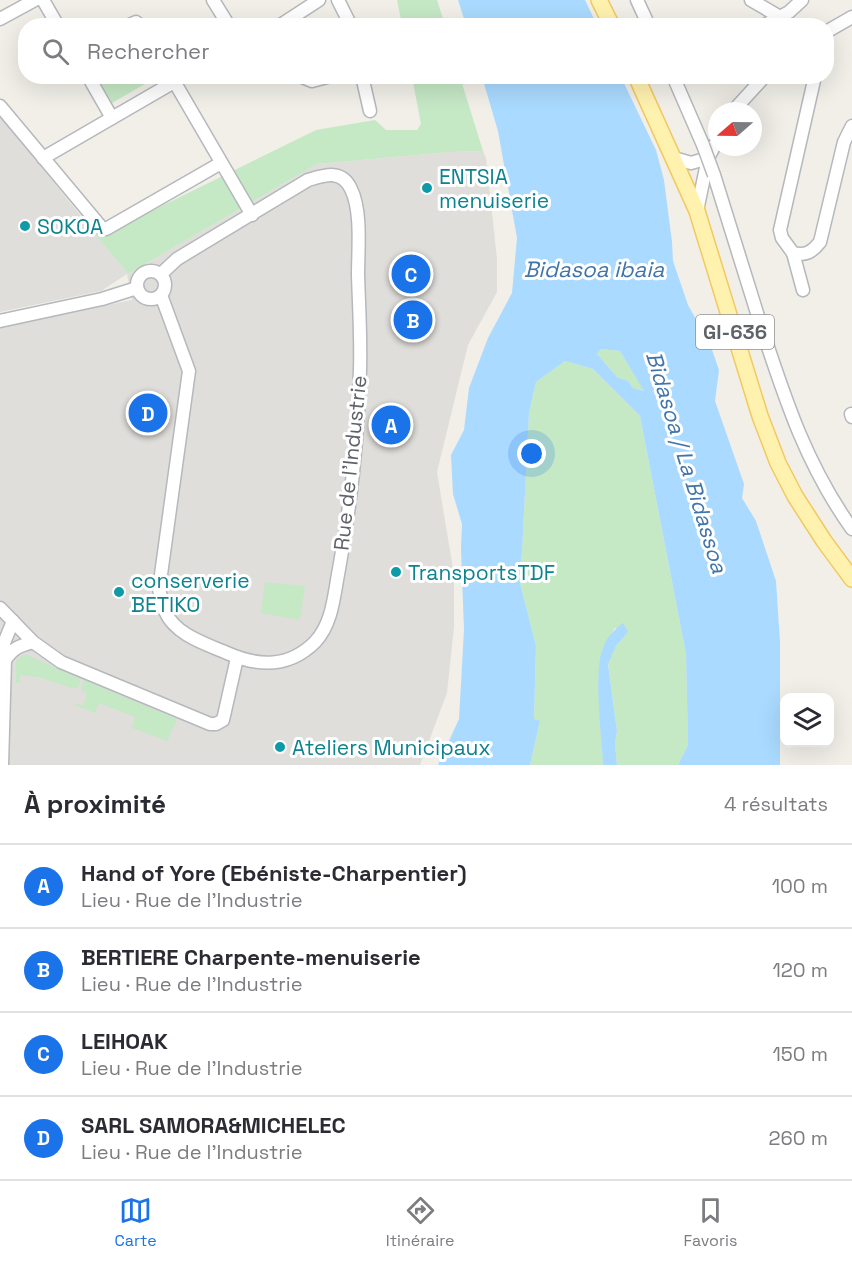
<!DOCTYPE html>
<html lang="fr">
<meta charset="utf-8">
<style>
:root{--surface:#fff;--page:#f2f2f3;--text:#2b2b33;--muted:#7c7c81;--line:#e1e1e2;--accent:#1a73e8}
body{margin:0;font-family:"Space Grotesk",sans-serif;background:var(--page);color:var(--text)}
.controls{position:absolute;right:18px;bottom:18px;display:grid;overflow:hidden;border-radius:12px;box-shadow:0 6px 24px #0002}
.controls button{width:54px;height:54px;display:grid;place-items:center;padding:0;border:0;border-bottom:2px solid var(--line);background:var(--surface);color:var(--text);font:30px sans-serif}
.compass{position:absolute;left:708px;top:102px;width:54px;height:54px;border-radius:50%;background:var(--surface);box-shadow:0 6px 24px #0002;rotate:250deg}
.you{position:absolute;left:532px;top:454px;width:21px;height:21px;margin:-15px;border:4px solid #fff;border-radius:50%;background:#1a73e8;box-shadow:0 0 0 9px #1a73e833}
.badge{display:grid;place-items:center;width:39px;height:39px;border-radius:50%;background:var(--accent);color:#fff;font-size:20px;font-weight:700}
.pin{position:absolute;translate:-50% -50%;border:3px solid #fff;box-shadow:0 2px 6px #0006}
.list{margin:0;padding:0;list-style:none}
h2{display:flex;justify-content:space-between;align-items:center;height:78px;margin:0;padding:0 24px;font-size:26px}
h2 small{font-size:20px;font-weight:400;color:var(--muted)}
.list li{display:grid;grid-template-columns:39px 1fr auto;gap:18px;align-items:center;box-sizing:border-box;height:84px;padding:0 24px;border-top:2px solid var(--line)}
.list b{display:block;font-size:22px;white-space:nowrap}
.list p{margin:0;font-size:20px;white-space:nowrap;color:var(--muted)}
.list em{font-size:20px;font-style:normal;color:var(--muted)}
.icon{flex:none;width:33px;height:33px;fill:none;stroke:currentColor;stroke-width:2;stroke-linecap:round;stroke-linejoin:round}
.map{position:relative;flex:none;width:852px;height:765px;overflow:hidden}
.search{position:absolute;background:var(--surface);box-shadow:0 6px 24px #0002;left:18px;right:18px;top:18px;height:66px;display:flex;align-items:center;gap:15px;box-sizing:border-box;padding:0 21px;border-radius:24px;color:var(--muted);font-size:22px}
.sheet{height:414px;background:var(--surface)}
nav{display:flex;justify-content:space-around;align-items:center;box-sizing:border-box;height:84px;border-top:2px solid var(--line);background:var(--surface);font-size:16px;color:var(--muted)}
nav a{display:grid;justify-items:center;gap:3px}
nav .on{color:var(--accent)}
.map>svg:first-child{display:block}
.industrial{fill:#e0deda}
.green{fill:#c5e8c5}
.water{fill:#aadaff;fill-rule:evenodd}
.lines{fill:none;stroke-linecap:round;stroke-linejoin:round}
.minor-casing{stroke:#b5b8bc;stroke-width:15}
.major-casing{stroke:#f2c960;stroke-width:18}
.minor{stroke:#fff;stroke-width:12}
.major{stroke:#fff2af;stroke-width:15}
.minor-bridge-casing{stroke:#b5b8bc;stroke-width:15;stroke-linecap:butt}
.minor-bridge{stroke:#fff;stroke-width:12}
.culture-dot{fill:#0f9aa8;stroke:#fff;stroke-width:2}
.labels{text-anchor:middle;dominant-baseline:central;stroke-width:6;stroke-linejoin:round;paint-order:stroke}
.shield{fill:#fff;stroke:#8f9295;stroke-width:1.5}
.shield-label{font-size:20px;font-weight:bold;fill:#5f6368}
.culture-label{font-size:21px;fill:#0d838f;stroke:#fff;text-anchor:start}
.street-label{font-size:21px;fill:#5f6368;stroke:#fff}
.water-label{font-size:22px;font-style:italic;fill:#4174aa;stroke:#fff}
</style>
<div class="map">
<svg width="852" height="765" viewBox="0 0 852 765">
<rect width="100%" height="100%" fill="#f1efe8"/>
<polygon class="industrial" points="0,116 128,274 317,164 450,152 483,151 486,158 497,259 497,292 468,345 437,472 454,575 454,627 447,693 420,765 0,765 0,327 132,300 127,274 101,291 0,312"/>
<g class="green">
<polygon points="397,0 437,0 445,25 402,25"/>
<polygon points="96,77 157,77 112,103"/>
<polygon points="412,77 460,77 483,151 450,152 317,164 128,274 91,229 105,234 316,130 375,120 386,130 417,130 421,124"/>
<polygon points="601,349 620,351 645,391 633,388 628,381 617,377 597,354"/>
<polygon points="565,361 593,369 640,416 686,654 688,745 678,765 617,765 615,744 617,731 608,663 616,646 628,632 615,628 603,648 599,681 603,765 530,765 540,721 534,720 536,646 519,579 522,552 529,413 536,382"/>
<polygon points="265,582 305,586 300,620 261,613"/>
<polygon points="23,655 27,655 81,679 78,688 71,688 39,677 20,675 20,683 16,683 16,661"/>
<polygon points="84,680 177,719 167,741 132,728 135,717 99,703 95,713 75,705 76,703 83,706 87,693 81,689"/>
</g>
<g class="water">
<polygon points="458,0 585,0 597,25 466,25"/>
<path d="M482 77H621L656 150 664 180 672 242 673 261 688 305 710 344 719 370 715 401 744 484 742 498 756 521 776 581 780 642V765H678L688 745 686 654 640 416 593 369 565 361 536 382 529 413 522 552 519 579 536 646 534 719 540 721 530 765H438L459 719 464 630 461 549 462 524 453 494 451 455 464 430 469 388 488 338 512 293 517 238 498 131ZM601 349 620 351 644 391 633 388 628 381 617 377 597 354Z"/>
<path d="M623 623 628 632 616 646 608 664 617 731 615 744 617 765H603C602 736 593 674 603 648 606 638 615 629 623 623Z"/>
</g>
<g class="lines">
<defs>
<g id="minor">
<polyline points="43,0 58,26"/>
<polyline points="213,0 229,26"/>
<polyline points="338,0 351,26"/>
<polyline points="637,0 649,26"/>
<polyline points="751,0 780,17 788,26"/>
<polyline points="0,19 35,0"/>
<polyline points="127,26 136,22 141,26"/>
<polyline points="279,26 319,0"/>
<polyline points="763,26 789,12 802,0"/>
<polyline points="826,32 852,17"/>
<polyline points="88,76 112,118"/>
<polyline points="171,76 252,215"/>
<polyline points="300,76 312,81 331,76"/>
<polyline points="362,76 370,111"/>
<polyline points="673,76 703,145"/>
<path d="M815 76 780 230 782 238 793 253C806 256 812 252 820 242L844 142 852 126"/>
<polyline points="0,106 102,228 106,229 221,163"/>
<polyline points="733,111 765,76"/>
<polyline points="43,158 174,82"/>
<polyline points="674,158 691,163 708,158"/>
<path d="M714 175C730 226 746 278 762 329 786 402 807 466 852 529"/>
<polyline points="697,211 708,158 717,141"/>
<polyline points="793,253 803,290"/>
<circle cx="151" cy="285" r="14"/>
<path d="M161 295 189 371 159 589C161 596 162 604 165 611 175 635 206 644 227 653 259 667 289 668 315 642 333 623 334 594 339 569 351 504 358 437 360 370 361 338 359 306 358 275 358 250 362 211 351 189 342 169 325 175 308 180L177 259 161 274"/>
<polyline points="0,321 102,299 137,288"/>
<polyline points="851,414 852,417"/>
<polyline points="0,608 33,642 61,662 210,724 216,724 223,720 237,658"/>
<path d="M13 621 4 643 5 660C13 648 19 646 33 642"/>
<polyline points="2,765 5,660"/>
</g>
<g id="major">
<polyline points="599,0 612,26"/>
<polyline points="636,76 697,211 760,416 778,463 795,496 824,541 852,579"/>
</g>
</defs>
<use href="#minor" class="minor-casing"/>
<use href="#major" class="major-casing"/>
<use href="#minor" class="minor"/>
<use href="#major" class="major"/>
<defs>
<polyline id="minor-bridge" points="703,145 714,175"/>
</defs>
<use href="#minor-bridge" class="minor-bridge-casing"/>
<use href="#minor-bridge" class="minor-bridge"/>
</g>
<g class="culture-dot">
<circle cx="427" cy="188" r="6"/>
<circle cx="25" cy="226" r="6"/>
<circle cx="396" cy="572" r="6"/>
<circle cx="119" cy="592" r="6"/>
<circle cx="280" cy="747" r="6"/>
</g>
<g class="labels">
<rect class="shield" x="696" y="315" width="78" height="34" rx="4.5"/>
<g class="shield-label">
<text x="735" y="332">GI-636</text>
</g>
<g class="culture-label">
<text x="439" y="176">ENTSIA<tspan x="439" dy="24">menuiserie</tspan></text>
<text x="37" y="226">SOKOA</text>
<text x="408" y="572">TransportsTDF</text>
<text x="131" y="580">conserverie<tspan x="131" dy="24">BETIKO</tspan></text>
<text x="292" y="747">Ateliers Municipaux</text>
</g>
<g class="street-label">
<text transform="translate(350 463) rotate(-84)">Rue de l'Industrie</text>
</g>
<g class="water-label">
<text x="594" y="269">Bidasoa ibaia</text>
<text transform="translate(687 462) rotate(73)">Bidasoa / La Bidassoa</text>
</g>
</g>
</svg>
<div class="controls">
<button><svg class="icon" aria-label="layers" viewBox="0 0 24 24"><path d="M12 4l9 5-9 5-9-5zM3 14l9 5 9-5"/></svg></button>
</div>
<svg class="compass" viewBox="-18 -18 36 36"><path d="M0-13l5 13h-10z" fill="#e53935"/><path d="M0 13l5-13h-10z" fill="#7c7c81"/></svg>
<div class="you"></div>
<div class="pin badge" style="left:391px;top:425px">A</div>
<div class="pin badge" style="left:413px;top:320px">B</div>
<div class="pin badge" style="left:411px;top:274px">C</div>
<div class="pin badge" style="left:148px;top:413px">D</div>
<div class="search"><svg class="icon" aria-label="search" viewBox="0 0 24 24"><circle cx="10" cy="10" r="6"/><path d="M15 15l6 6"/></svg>Rechercher</div>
</div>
<section class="sheet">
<h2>À proximité<small>4 résultats</small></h2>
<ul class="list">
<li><span class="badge">A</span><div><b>Hand of Yore (Ebéniste-Charpentier)</b><p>Lieu · Rue de l'Industrie</p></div><em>100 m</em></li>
<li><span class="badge">B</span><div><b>BERTIERE Charpente-menuiserie</b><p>Lieu · Rue de l'Industrie</p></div><em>120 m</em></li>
<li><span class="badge">C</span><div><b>LEIHOAK</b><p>Lieu · Rue de l'Industrie</p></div><em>150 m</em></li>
<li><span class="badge">D</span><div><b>SARL SAMORA&amp;MICHELEC</b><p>Lieu · Rue de l'Industrie</p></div><em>260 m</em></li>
</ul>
</section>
<nav>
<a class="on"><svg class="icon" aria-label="map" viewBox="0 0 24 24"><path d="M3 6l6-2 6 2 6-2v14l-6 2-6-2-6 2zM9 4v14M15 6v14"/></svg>Carte</a>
<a><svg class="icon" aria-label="directions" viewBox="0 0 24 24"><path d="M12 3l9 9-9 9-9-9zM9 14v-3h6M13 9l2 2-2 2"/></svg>Itinéraire</a>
<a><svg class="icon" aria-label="saved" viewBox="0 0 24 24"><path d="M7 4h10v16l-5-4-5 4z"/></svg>Favoris</a>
</nav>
